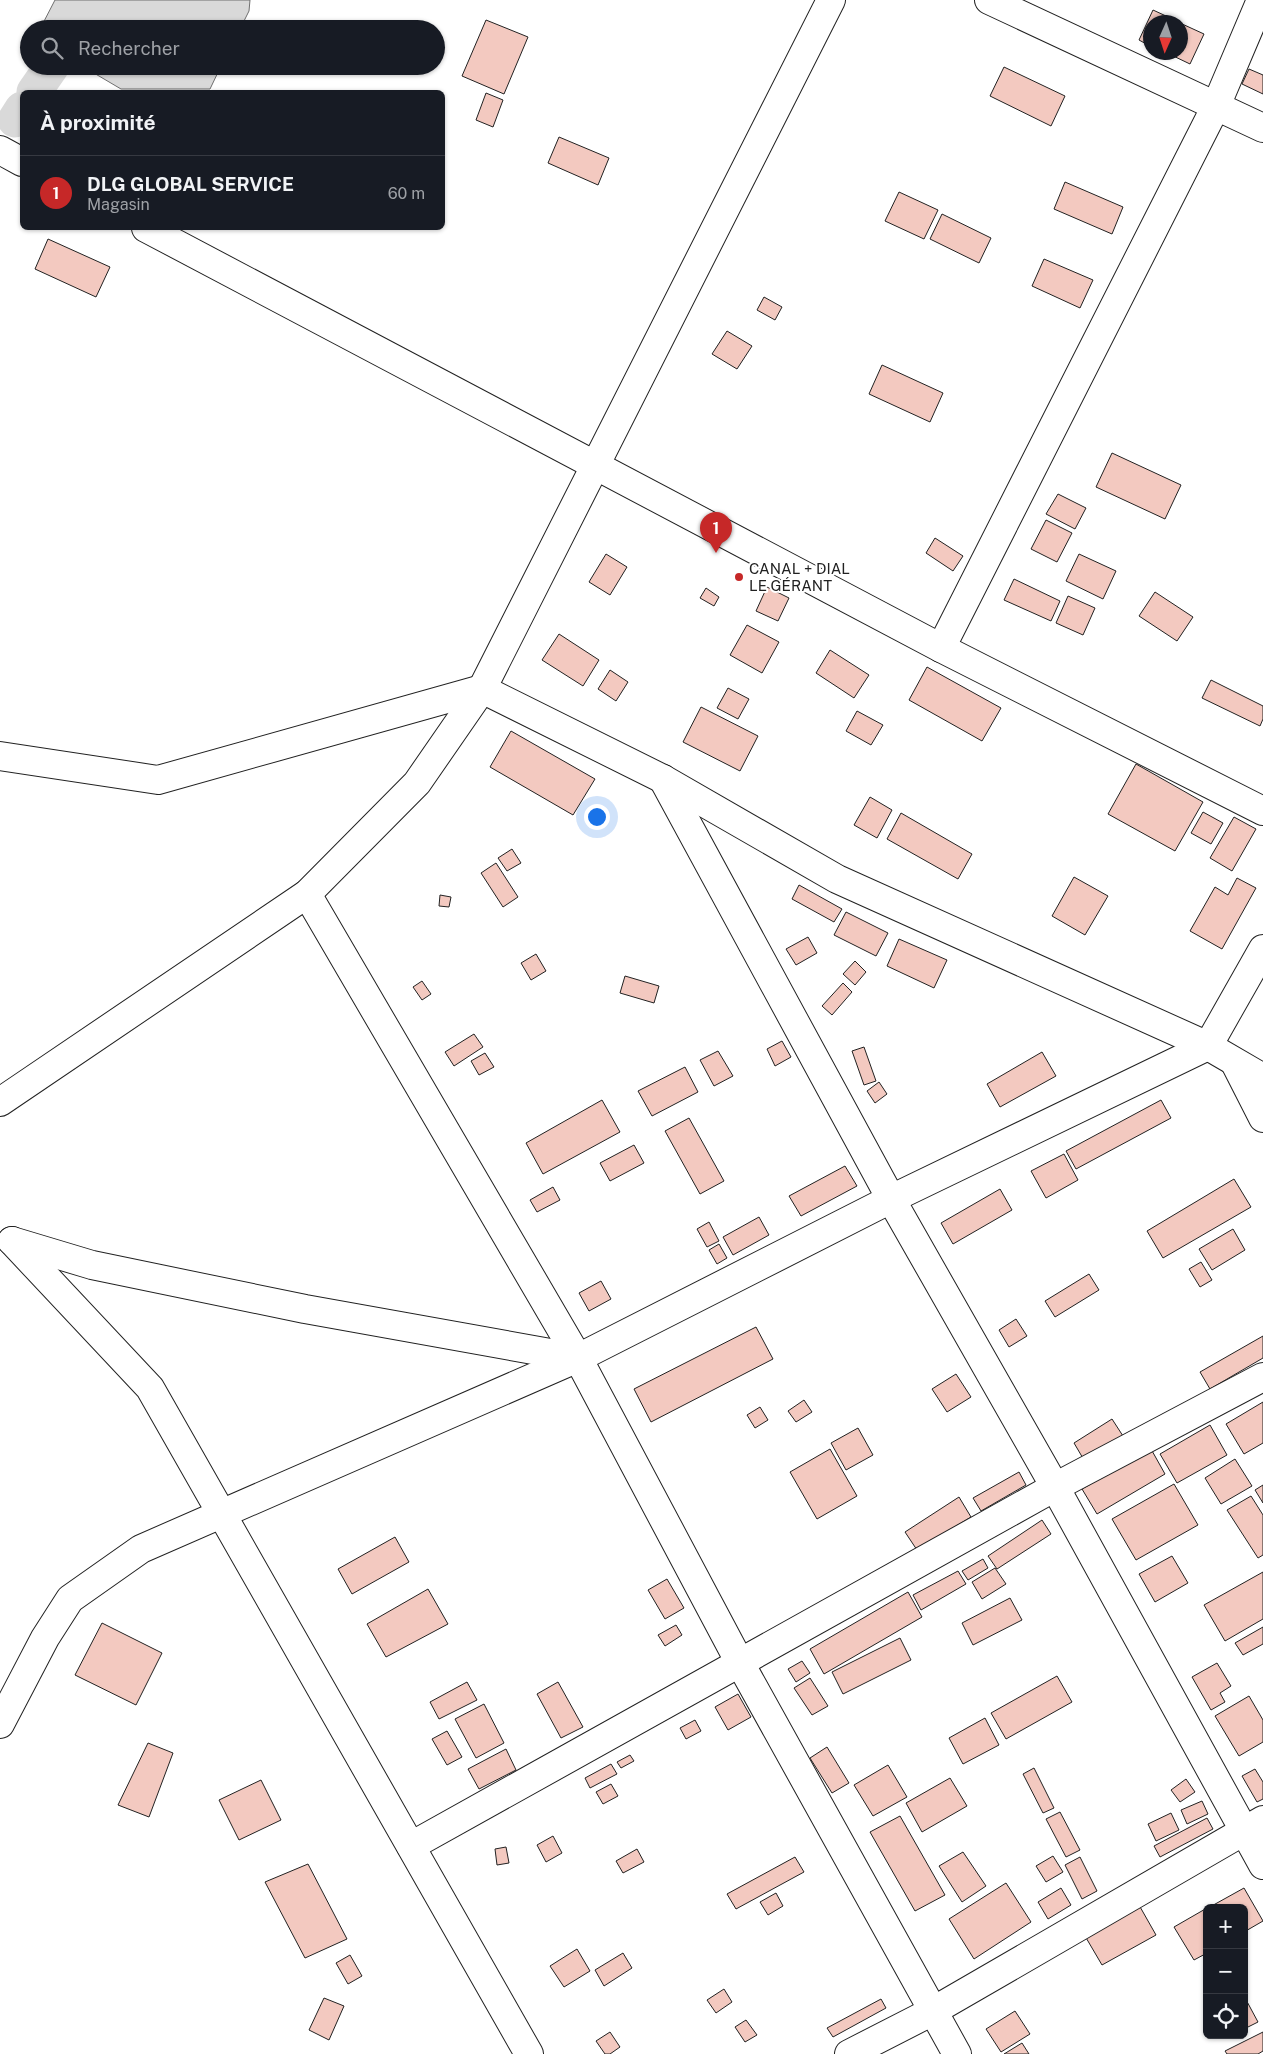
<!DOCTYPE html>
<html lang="fr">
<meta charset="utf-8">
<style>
:root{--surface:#171b24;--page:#242831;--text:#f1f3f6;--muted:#9ea1a6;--line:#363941;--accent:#c62828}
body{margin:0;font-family:"Public Sans",sans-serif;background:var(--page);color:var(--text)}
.controls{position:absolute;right:15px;bottom:15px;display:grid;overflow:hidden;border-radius:8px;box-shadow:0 1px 4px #0004}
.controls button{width:45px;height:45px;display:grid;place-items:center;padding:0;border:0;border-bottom:1px solid var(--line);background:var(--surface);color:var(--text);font:25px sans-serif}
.compass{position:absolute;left:1143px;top:15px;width:45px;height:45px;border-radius:50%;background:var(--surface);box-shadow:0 1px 4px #0004;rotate:183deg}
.you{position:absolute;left:596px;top:816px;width:18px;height:18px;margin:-12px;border:4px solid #fff;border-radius:50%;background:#1a73e8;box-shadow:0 0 0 8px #1a73e833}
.badge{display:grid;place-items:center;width:32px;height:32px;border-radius:50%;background:var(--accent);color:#fff;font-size:16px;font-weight:700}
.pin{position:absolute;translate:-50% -41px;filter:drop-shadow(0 1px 2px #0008)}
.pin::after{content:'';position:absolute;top:26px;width:18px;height:15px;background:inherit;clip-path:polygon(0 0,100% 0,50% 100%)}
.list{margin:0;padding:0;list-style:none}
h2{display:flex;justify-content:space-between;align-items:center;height:65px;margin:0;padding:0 20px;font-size:21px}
h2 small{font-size:16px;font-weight:400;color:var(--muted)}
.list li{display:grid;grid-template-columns:32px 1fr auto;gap:15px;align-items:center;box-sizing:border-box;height:75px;padding:0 20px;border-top:1px solid var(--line)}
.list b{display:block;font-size:19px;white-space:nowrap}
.list p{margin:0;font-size:16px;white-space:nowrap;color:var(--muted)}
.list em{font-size:16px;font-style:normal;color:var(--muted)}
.icon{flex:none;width:28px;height:28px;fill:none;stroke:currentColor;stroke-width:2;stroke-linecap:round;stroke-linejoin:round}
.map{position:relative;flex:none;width:1263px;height:2054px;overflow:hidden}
.search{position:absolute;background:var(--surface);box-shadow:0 1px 4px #0004;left:20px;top:20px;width:425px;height:55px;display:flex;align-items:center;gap:12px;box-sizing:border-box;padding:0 18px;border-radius:28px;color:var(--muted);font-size:19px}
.panel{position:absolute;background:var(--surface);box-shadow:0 1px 4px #0004;left:20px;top:90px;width:425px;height:140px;border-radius:8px}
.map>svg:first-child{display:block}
.water{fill:#d9d9d9;stroke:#6f6f6f}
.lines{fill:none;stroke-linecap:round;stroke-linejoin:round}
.canal{stroke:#d9d9d9;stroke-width:35}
.building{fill:#f3c9c0;stroke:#222}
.street-casing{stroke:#222;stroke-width:30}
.primary-casing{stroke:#222;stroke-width:30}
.street{stroke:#fff;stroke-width:28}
.primary{stroke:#fff;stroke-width:28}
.poi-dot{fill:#c62828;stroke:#fff;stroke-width:2}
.labels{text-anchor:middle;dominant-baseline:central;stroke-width:4;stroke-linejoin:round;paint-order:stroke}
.poi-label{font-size:15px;fill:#222;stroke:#fff;text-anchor:start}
</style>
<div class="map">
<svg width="1263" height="2054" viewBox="0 0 1263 2054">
<rect width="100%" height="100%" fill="#fff"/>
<g class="water">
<polygon points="55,0 250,0 249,11 240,29 40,29"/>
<polygon points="82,66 221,66 210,89 121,89"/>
</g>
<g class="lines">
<g class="canal">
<polyline points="34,92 52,66"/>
<polyline points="15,120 22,109"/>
</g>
</g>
<g class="building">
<polygon points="1153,10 1179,22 1150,22 1150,46 1139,40"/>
<polygon points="486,20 528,37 504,94 462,76"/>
<polygon points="1180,23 1204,34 1190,64 1165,52 1180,52"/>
<polygon points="1004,67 1065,96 1051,126 990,96"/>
<polygon points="1249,69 1263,75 1263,94 1242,84"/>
<polygon points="486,93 503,100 493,127 476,120"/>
<polygon points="559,137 609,158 598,185 548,163"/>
<polygon points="1065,182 1123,207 1112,234 1054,209"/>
<polygon points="899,192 938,210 924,239 885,221"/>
<polygon points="942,214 991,238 979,263 930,239"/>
<polygon points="48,239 110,267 96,297 35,269"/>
<polygon points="1044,259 1093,280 1080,308 1032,286"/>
<polygon points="764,297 782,307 775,320 757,310"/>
<polygon points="727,331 752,346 737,369 712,354"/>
<polygon points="882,365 943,393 930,422 869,394"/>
<polygon points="1112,453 1181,485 1165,519 1096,487"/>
<polygon points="1058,494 1086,508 1075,529 1046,514"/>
<polygon points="1046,520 1072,533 1057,562 1031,549"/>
<polygon points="935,538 963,556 953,571 926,553"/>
<polygon points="606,554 627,567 610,595 589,582"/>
<polygon points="1079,554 1116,571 1103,599 1066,581"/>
<polygon points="1014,579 1060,601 1051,621 1004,600"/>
<polygon points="767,587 789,598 778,621 756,611"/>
<polygon points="706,588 719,597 714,606 700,598"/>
<polygon points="1155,592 1193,617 1177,641 1139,616"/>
<polygon points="1068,596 1095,608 1083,635 1056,623"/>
<polygon points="747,625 779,642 762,673 730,655"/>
<polygon points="559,634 599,660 583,686 542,660"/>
<polygon points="830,650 869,675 854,698 816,673"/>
<polygon points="927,667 1001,708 982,741 909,700"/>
<polygon points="610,670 628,682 616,701 598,689"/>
<polygon points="1211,680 1263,706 1263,719 1260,726 1202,698"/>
<polygon points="728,688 749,699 738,719 717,708"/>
<polygon points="701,707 758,736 740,771 683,742"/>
<polygon points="857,711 883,725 871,745 846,731"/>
<polygon points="511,731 595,779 573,815 490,767"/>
<polygon points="1136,764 1203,802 1175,851 1108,814"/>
<polygon points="870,797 892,810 877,838 854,825"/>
<polygon points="1203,812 1223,823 1211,844 1191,833"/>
<polygon points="901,813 972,854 958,879 887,839"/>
<polygon points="1234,817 1256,829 1232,871 1210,858"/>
<polygon points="512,849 521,863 507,871 498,858"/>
<polygon points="496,863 518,897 503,907 481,873"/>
<polygon points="1074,877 1108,896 1085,935 1052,916"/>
<polygon points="1237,878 1256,888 1222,949 1190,931 1215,887 1228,895"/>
<polygon points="799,885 842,909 834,922 792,899"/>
<polygon points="440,895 451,897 449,907 439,906"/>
<polygon points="846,912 888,933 876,956 834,935"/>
<polygon points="808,937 817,953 796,965 786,949"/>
<polygon points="899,939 947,960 934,988 887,966"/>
<polygon points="536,954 546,971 531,980 521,963"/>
<polygon points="855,961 866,972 855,985 843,974"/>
<polygon points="625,976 659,986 654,1003 620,993"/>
<polygon points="422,981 431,994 422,1000 413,987"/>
<polygon points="843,983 852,992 832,1015 822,1006"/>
<polygon points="474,1034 483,1047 454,1066 445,1052"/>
<polygon points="782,1041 791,1057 775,1066 767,1049"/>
<polygon points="864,1047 876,1081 864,1085 852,1051"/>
<polygon points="718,1051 733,1076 714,1086 700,1060"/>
<polygon points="1042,1052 1056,1076 1000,1107 987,1084"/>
<polygon points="485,1053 494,1067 479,1075 471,1061"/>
<polygon points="685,1067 698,1092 652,1116 638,1091"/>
<polygon points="879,1082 887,1094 875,1103 867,1091"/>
<polygon points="602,1100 620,1132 543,1174 526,1143"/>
<polygon points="1161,1100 1171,1118 1076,1169 1066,1151"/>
<polygon points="689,1118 724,1181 700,1194 665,1131"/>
<polygon points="634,1145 644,1163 610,1181 600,1163"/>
<polygon points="1064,1154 1078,1180 1046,1198 1031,1171"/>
<polygon points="845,1166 857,1186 801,1216 789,1196"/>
<polygon points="1234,1179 1251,1207 1163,1258 1147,1231"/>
<polygon points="553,1187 560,1200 537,1212 530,1200"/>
<polygon points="1000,1189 1012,1210 953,1244 941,1223"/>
<polygon points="759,1217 769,1235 733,1255 723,1237"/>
<polygon points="709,1222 719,1241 707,1247 697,1229"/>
<polygon points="1233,1229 1245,1250 1212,1270 1199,1249"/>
<polygon points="719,1244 727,1258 717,1264 709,1250"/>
<polygon points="1201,1262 1212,1280 1200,1287 1189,1269"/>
<polygon points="1089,1274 1099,1290 1055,1317 1045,1301"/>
<polygon points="601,1281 611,1299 589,1311 579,1293"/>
<polygon points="1016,1319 1027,1336 1009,1347 999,1330"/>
<polygon points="756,1327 773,1359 651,1422 634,1389"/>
<polygon points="1263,1336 1263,1358 1210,1389 1200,1372"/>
<polygon points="956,1374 971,1397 947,1412 932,1389"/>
<polygon points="804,1400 812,1412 796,1422 788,1411"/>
<polygon points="1263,1402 1263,1443 1244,1454 1226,1424"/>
<polygon points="760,1407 768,1420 755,1428 747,1415"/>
<polygon points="1112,1419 1123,1436 1084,1460 1074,1443"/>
<polygon points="1210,1425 1227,1455 1177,1483 1160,1454"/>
<polygon points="858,1428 873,1455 846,1470 831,1443"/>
<polygon points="830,1449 857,1496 817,1519 790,1472"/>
<polygon points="1151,1449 1165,1474 1097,1514 1082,1489"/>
<polygon points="1235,1459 1252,1486 1221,1504 1205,1478"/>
<polygon points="1019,1472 1026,1485 981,1511 973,1498"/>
<polygon points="1174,1484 1198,1525 1136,1560 1112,1519"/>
<polygon points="1263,1485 1263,1503 1255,1490"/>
<polygon points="1251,1496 1263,1515 1263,1555 1258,1558 1227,1510"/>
<polygon points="959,1497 971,1517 917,1550 905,1532"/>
<polygon points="1042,1520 1051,1534 997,1569 988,1556"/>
<polygon points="395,1537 409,1562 352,1594 338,1569"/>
<polygon points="1172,1556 1188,1583 1155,1602 1139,1574"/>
<polygon points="983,1559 988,1568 968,1580 962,1571"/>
<polygon points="995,1568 1006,1584 982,1599 972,1582"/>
<polygon points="958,1571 966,1584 921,1610 913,1595"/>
<polygon points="1263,1572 1263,1619 1225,1641 1204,1605"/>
<polygon points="667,1579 684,1608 665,1619 648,1590"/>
<polygon points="428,1589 448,1624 386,1657 367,1624"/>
<polygon points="908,1592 922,1617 824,1674 810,1649"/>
<polygon points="1010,1598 1022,1620 973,1645 962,1623"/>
<polygon points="102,1623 162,1653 136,1705 75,1675"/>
<polygon points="676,1625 682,1635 665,1646 658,1635"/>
<polygon points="1263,1627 1263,1644 1243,1655 1235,1643"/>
<polygon points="900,1638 911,1660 843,1694 832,1672"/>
<polygon points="802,1661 810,1673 796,1682 788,1669"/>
<polygon points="1217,1663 1231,1686 1220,1693 1225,1702 1211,1710 1192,1677"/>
<polygon points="1057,1676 1072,1702 1006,1739 991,1713"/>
<polygon points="810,1678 828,1706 812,1715 794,1688"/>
<polygon points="467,1682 477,1700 439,1719 430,1702"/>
<polygon points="558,1682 583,1727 561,1738 537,1694"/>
<polygon points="738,1694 751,1717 728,1730 715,1707"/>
<polygon points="1249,1696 1263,1720 1263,1742 1239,1756 1215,1716"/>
<polygon points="484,1704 504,1743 476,1758 455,1719"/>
<polygon points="985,1718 999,1745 963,1764 949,1738"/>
<polygon points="695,1720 701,1731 686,1739 680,1728"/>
<polygon points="447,1731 462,1757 447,1765 432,1739"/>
<polygon points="148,1743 173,1753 149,1817 118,1805"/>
<polygon points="827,1747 849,1783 832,1793 810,1758"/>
<polygon points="506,1749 516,1770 479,1789 468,1769"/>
<polygon points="630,1755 634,1761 621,1768 617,1762"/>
<polygon points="611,1764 617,1774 590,1788 585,1778"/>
<polygon points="888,1765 907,1797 873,1816 854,1785"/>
<polygon points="1034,1768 1054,1808 1043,1813 1023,1774"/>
<polygon points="1255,1769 1263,1782 1263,1799 1257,1802 1242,1776"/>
<polygon points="950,1778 967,1806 922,1832 906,1803"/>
<polygon points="1186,1779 1195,1792 1180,1802 1171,1790"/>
<polygon points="261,1780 281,1820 239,1840 219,1800"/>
<polygon points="611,1784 618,1796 603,1804 596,1792"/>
<polygon points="1202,1801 1208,1814 1187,1824 1181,1810"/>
<polygon points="1060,1812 1080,1850 1066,1857 1046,1819"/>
<polygon points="1171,1813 1179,1830 1156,1841 1148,1824"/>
<polygon points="900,1816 945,1895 915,1911 870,1832"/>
<polygon points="1207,1818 1213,1829 1160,1857 1154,1846"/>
<polygon points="553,1836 562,1853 546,1862 537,1845"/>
<polygon points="506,1847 509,1863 497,1865 495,1849"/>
<polygon points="637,1849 644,1862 623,1873 616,1861"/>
<polygon points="963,1852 986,1886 962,1902 939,1866"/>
<polygon points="1053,1856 1063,1872 1046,1882 1036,1866"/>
<polygon points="795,1857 804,1872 736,1909 727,1894"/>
<polygon points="1080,1857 1097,1891 1082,1899 1065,1865"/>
<polygon points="308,1864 347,1939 305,1958 265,1882"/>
<polygon points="1006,1883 1031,1922 974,1959 949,1919"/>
<polygon points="1061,1888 1071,1905 1048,1919 1038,1902"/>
<polygon points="1244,1888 1263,1921 1244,1932 1244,1908 1208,1908"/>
<polygon points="776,1893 783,1906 768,1915 760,1902"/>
<polygon points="1139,1905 1156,1935 1102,1965 1085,1936"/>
<polygon points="1207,1908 1207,1953 1194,1960 1174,1927"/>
<polygon points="577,1949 590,1971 564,1987 550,1966"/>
<polygon points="623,1953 632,1968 604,1986 595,1970"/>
<polygon points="350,1955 362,1976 348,1984 336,1963"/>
<polygon points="724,1989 732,2002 716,2013 707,2000"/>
<polygon points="1244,1996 1258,2022 1244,2029"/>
<polygon points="324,1998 344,2006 329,2040 309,2030"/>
<polygon points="881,1999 886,2008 833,2037 827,2028"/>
<polygon points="1015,2011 1030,2034 1001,2052 986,2029"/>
<polygon points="746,2020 757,2035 745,2042 735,2027"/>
<polygon points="610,2032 620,2047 610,2054 605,2054 596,2041"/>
<polygon points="1263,2032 1263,2051 1258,2054 1227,2054 1225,2051"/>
<polygon points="1022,2043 1029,2054 1004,2054"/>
</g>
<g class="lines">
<defs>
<g id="street">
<polyline points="989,0 1263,128"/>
<polyline points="941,648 1216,106 1261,0"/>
<polyline points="0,756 158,780 482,689 663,779 837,879 1208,1046 1263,1078"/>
<polyline points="663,779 891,1199 1055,1487 1263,1865"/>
<polyline points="307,894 578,1358 740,1663 957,2054"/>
<polyline points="1235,1063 1263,1118"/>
<polyline points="0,1102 307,894 417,783 482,689 831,0"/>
<polyline points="12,1241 150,1388 529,2054"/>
<polyline points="12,1241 92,1265 305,1309 578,1358"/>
<polyline points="0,1724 45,1638 70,1599 141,1549 578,1358 891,1199 1208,1046 1263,949"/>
<polyline points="411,1846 1055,1487 1263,1377"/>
<polyline points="849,2054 933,2011 1263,1820"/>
</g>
<g id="primary">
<polyline points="0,150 22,162"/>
<polyline points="146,228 941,648 1263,811"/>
</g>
</defs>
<use href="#street" class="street-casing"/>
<use href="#primary" class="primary-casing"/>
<use href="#street" class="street"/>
<use href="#primary" class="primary"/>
</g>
<circle class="poi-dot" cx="739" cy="577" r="5"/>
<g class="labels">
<g class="poi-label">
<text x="749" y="568">CANAL + DIAL<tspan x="749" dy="17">LE GÉRANT</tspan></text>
</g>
</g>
</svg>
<div class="controls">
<button>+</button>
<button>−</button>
<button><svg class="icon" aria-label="locate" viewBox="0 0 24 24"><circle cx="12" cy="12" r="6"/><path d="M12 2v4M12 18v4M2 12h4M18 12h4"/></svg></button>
</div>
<svg class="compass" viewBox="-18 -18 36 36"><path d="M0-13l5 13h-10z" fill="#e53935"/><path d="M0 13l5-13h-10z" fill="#9ea1a6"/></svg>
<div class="you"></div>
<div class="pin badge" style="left:716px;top:553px">1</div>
<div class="search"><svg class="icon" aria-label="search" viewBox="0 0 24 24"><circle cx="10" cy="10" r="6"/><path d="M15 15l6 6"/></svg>Rechercher</div>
<section class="panel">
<h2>À proximité<small></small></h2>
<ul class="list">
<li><span class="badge">1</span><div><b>DLG GLOBAL SERVICE</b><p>Magasin</p></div><em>60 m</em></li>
</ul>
</section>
</div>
